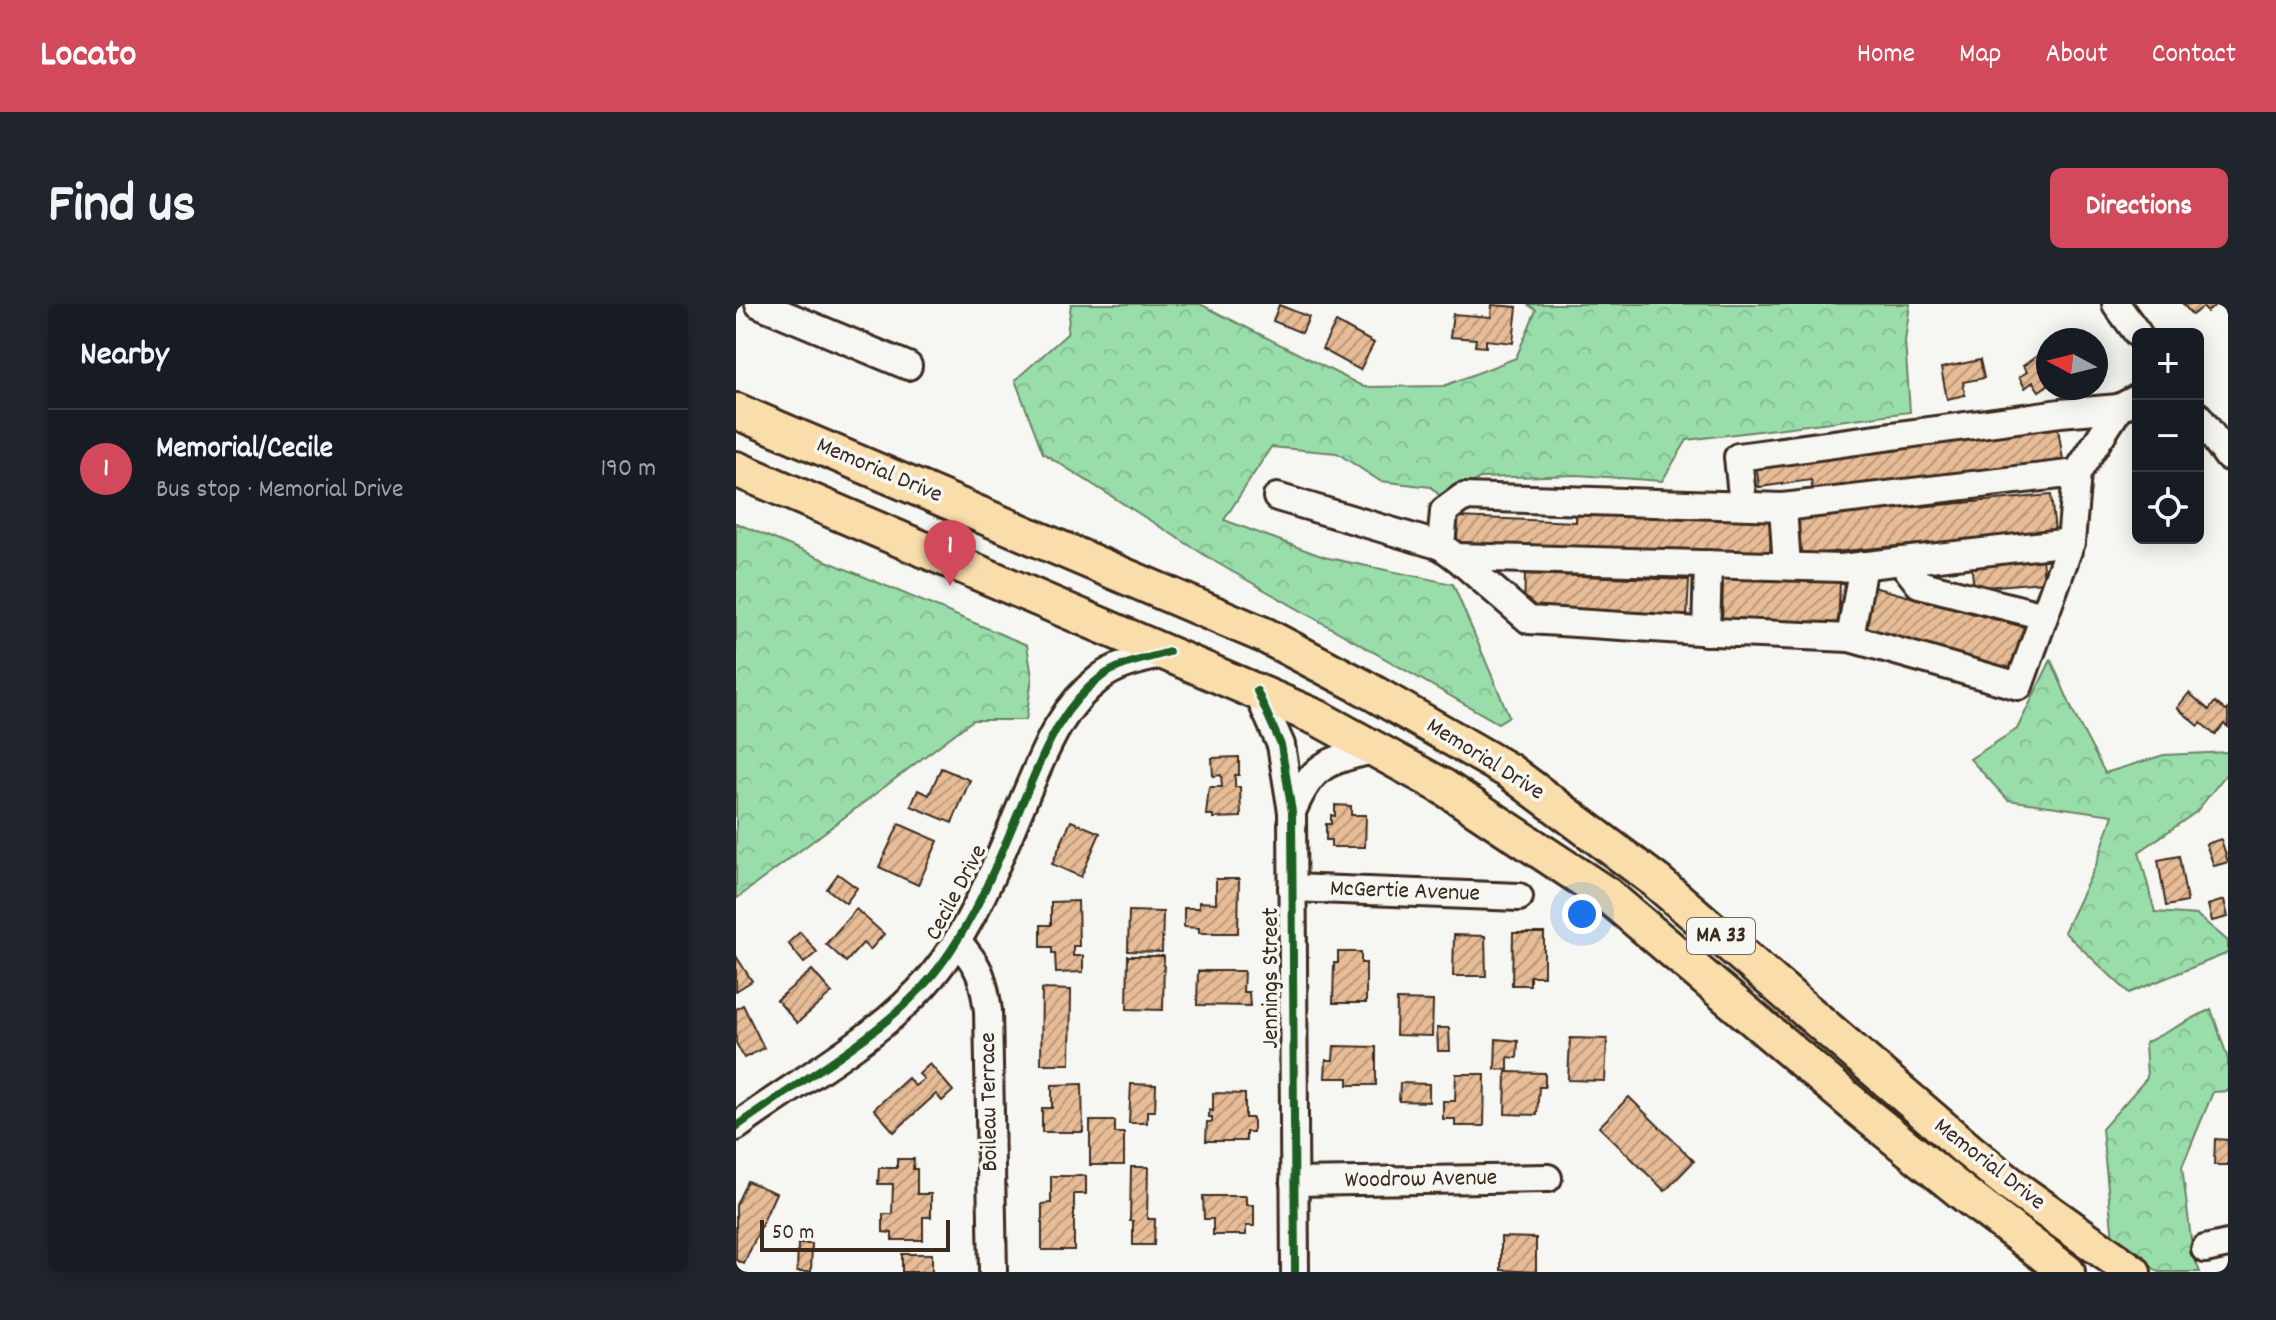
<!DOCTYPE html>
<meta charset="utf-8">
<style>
:root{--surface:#171b24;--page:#20242c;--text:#f1f3f6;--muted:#9ea1a6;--line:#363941;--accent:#d1495b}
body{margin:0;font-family:Dekko,sans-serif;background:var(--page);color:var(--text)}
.controls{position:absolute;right:24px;top:24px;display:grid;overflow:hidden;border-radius:12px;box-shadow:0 4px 20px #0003}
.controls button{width:72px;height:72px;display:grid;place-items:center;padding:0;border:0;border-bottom:2px solid var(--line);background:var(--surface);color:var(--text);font:40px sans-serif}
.compass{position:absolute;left:1300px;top:24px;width:72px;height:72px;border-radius:50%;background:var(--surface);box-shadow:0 4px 20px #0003;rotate:277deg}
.scale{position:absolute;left:24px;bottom:20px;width:190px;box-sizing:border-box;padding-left:8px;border:4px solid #3b2a1e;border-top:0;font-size:22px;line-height:28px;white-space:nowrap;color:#3b2a1e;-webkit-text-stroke:6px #f6f6f2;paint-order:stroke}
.you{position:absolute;left:846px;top:610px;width:28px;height:28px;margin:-20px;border:6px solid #fff;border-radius:50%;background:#1a73e8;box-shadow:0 0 0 12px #1a73e833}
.badge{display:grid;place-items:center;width:52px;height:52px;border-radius:50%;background:var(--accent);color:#fff;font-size:26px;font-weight:700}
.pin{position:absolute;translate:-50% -66px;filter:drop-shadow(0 2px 4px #0008)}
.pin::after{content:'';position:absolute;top:42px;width:28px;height:24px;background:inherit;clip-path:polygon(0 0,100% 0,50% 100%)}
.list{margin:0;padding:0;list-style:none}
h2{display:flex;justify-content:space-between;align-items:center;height:104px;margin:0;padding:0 32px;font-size:34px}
h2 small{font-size:26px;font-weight:400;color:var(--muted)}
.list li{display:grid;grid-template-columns:52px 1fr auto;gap:24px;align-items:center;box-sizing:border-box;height:120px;padding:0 32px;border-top:2px solid var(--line)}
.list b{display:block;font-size:30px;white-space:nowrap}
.list p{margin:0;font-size:26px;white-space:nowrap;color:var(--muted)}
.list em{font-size:26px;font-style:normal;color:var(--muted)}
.icon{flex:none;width:44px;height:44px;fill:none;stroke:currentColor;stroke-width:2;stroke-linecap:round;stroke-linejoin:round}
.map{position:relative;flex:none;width:1492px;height:968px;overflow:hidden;border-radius:12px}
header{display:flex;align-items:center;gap:48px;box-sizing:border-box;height:112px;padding:0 40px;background:var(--accent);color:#fff}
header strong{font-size:38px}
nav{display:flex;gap:44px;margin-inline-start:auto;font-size:28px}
.intro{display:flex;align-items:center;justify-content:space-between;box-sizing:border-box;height:192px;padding:0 48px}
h1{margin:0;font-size:56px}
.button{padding:20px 36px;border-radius:12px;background:var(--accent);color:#fff;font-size:28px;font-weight:700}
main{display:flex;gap:48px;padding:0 48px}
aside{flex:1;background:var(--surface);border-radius:12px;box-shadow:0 4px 20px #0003}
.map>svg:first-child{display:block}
.forest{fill:url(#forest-crowns);stroke:#6a8464;stroke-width:2}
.building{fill:url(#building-hatch);stroke:#3b2a1e;stroke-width:2}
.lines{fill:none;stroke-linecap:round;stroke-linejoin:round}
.minor-casing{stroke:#3b2a1e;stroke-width:32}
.major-casing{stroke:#3b2a1e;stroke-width:40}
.minor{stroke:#f6f6f2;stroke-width:26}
.major{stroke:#f9deab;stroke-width:34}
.cycleway-casing{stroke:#f6f6f2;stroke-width:13}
.cycleway{stroke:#1b5e20;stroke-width:8}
.labels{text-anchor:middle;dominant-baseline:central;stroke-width:7;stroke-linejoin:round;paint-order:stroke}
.shield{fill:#f6f6f2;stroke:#73675e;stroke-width:2}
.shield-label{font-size:22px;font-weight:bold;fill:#3b2a1e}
.street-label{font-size:24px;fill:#3b2a1e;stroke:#f6f6f2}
</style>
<header>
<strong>Locato</strong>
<nav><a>Home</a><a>Map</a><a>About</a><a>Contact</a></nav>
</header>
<div class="intro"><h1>Find us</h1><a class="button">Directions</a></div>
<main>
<aside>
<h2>Nearby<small></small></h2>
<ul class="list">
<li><span class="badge">1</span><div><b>Memorial/Cecile</b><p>Bus stop · Memorial Drive</p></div><em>190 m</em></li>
</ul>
</aside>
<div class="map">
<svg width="1492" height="968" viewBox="0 0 1492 968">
<defs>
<pattern id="forest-crowns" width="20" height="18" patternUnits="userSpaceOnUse" patternTransform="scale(2)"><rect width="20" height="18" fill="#99deaa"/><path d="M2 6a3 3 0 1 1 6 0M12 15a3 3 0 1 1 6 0" fill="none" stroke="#85bf92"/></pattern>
<pattern id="building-hatch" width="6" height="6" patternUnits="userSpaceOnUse" patternTransform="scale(2)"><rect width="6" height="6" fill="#e7bc97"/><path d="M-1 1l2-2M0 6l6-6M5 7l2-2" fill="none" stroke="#bc997b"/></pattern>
</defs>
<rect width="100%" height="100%" fill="#f6f6f2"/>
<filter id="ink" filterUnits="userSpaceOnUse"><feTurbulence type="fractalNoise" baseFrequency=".0125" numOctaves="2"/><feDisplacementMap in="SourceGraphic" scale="16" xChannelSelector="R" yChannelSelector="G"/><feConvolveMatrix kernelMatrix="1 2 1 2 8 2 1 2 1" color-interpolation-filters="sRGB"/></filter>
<g filter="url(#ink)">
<g class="forest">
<polygon points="335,0 464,0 628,83 708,82 780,54 800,6 791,0 1174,0 1169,37 1174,108 951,136 926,177 841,171 744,174 707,195 695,183 644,177 601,149 535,143 488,216 588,253 717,280 773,412 762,419 483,260 307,149 279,76 331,30"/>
<polygon points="0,219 291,341 296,373 290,416 237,416 0,595"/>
<polygon points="1315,356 1339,412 1369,469 1428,451 1492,448 1492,468 1460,508 1403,548 1419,608 1461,611 1492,637 1492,649 1393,689 1328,628 1360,561 1377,511 1272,496 1234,455 1281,425"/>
<polygon points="1475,705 1492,755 1492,787 1477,788 1446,863 1457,951 1464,968 1423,968 1377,935 1366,825 1411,774 1409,739"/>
</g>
<g class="building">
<polygon points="1447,0 1481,0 1471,8 1467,3 1456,11"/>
<polygon points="543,1 573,13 566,29 537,17"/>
<polygon points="756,1 781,3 777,39 750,36 750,43 739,42 740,35 714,33 717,10 755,13"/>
<polygon points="600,18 638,39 624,66 586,45"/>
<polygon points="1312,44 1312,81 1303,87 1297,78 1289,84 1283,73 1291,68 1287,62"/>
<polygon points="1244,56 1248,74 1227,78 1229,91 1211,95 1205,64"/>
<polygon points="1321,118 1327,156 1077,189 1075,176 1023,183 1020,159"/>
<polygon points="1315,191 1319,228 1063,251 1060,214"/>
<polygon points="840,206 1036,214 1034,250 721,238 722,213 840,218"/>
<polygon points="1306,253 1308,278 1238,284 1235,259"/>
<polygon points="789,270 953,276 951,313 788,307"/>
<polygon points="987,272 1104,277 1102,326 986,321"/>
<polygon points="1137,283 1288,323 1275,370 1125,330"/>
<polygon points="1453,389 1473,406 1479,398 1490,407 1492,405 1492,423 1488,420 1479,431 1465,419 1463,422 1441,404"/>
<polygon points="503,453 503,471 499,471 499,483 504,483 505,513 477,514 477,511 470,511 473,483 486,483 485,471 477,472 476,454"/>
<polygon points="205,464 234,476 216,519 175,502 182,486 193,491"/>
<polygon points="599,501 615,502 615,511 630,511 629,543 595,543 595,536 590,536 590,520 595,520 595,511 599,512"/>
<polygon points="335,517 364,529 345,573 316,560"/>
<polygon points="163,520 202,537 182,581 143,563"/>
<polygon points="1485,535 1492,558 1478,562 1470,540"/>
<polygon points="1443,552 1451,598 1430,602 1422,556"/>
<polygon points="102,570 121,584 110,599 91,585"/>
<polygon points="480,575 503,575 502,629 463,629 463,624 448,623 448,604 463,604 463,598 480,599"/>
<polygon points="1488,596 1492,613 1476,617 1472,601"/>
<polygon points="342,597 343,642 337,642 337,652 347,652 347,668 320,669 319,649 316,649 316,643 305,643 305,621 315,621 315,598"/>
<polygon points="120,605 148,630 134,646 127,639 110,658 90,640"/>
<polygon points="393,607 427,608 426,648 392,647"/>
<polygon points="64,628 81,648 68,659 52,639"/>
<polygon points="777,629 808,629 808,672 794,672 794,681 776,681"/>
<polygon points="718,631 749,632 750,672 717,672"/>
<polygon points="602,648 625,648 625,659 630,659 630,699 597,699 598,659 602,659"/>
<polygon points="0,652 16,677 0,687"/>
<polygon points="392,652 428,652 427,706 391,705"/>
<polygon points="76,666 96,689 61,719 41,696"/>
<polygon points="462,667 508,667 507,688 513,688 514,702 461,701"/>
<polygon points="306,685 335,686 334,760 305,760"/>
<polygon points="661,696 697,697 696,732 660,731"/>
<polygon points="7,701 28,744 8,754 0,739 0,705"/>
<polygon points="701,724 713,724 714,747 702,747"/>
<polygon points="834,734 871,735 869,777 832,776"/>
<polygon points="760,735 782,737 781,754 772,753 772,766 759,765"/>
<polygon points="598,742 640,743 640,781 612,781 612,774 589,774 590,756 597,756"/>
<polygon points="194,760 217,787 206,797 200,790 158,828 138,805 172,774 179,782 188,775 183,770"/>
<polygon points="770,768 809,769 809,783 803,783 801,811 769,810"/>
<polygon points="720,770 749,770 748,822 719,822 719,815 707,815 707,797 719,797"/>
<polygon points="664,779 693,780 693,798 663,797"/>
<polygon points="346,780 347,828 306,828 306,804 316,804 316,781"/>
<polygon points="395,780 420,781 419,807 411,807 411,819 393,819"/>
<polygon points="477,789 509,790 509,814 517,814 517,828 510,828 510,837 470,837 471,818 476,818 476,813 473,813 473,806 477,807"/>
<polygon points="893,793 958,857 929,887 863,823"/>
<polygon points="354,817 379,817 379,829 388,829 388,861 354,861"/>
<polygon points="1479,835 1492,836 1492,861 1478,861"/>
<polygon points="161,855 178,855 177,865 181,865 181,890 195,890 195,913 187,913 187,936 156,936 156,929 147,928 147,910 156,910 157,880 142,880 143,864 161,864"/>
<polygon points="395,863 412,863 411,915 419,915 418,941 397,941 397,917 394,917"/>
<polygon points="315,872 350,872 350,890 338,890 338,946 306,946 306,900 315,899"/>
<polygon points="11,877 40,889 8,960 0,956 0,901"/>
<polygon points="467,892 510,892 510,901 518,901 518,922 510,922 510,931 477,931 477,915 468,915"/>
<polygon points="765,933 800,934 800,968 765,966"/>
<polygon points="62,940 76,940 75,968 61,968"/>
<rect x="166" y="950" width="30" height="18"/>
</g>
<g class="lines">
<defs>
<g id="minor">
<polyline points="23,0 172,62"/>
<polyline points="1380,0 1402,30"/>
<polyline points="1462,112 1492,153"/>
<polyline points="1341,169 1047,203 727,193 708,207 705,242 720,253 1105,264 1335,238 1341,169 1383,104 1402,94"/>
<polyline points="541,193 705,242"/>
<polyline points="1007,201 1002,153 1324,109 1383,104"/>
<polyline points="1047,203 1051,262"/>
<polyline points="720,253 793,316 978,328 1114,334 1283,382 1335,238"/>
<polyline points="1165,257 1183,280 1308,312"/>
<polyline points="970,328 972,260"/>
<polyline points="1114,334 1127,261"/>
<polyline points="521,387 545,441 556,508 559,968"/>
<path d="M556 508C577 458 592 457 641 445"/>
<polyline points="556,584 783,593"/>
<path d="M221 637C244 663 247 672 252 707L257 968"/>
<path d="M0 823C66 774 143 735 196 672 238 621 263 554 288 495 308 449 323 405 365 373 383 359 411 355 433 348"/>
<polyline points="558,878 812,874"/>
<polyline points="1469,945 1492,940"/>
</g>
<g id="major">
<polyline points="0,107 530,332 627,383 773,467 920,577 1232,846 1279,884 1397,968"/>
<polyline points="0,165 582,414 706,482 871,591 1127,808 1227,889 1331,968"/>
</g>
</defs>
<use href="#minor" class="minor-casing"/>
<use href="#major" class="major-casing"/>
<use href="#minor" class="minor"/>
<use href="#major" class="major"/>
<defs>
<g id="cycleway">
<polyline points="521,387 545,441 556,508 559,968"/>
<path d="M0 823C66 774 143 735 196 672 238 621 263 554 288 495 308 449 323 405 365 373 383 359 411 355 433 348"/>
</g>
</defs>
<use href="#cycleway" class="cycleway-casing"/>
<use href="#cycleway" class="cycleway"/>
</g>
</g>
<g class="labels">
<rect class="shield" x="951" y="614" width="68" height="36" rx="6"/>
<g class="shield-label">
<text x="985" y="632">MA 33</text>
</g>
<g class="street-label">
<text transform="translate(143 167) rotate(23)">Memorial Drive</text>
<text transform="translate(749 456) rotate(32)">Memorial Drive</text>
<text transform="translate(669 588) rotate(2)">McGertie Avenue</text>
<text transform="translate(221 589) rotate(-62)">Cecile Drive</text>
<text transform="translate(536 674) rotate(-90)">Jennings Street</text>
<text transform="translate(254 798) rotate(-91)">Boileau Terrace</text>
<text transform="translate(1253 861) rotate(38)">Memorial Drive</text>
<text transform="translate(685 876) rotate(-1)">Woodrow Avenue</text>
</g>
</g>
</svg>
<div class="controls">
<button>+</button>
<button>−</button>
<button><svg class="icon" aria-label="locate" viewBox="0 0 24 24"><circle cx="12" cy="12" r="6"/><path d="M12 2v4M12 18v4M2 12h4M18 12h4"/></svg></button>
</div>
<svg class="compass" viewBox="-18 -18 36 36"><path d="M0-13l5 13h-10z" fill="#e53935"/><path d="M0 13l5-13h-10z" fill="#9ea1a6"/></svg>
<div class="scale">50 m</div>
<div class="you"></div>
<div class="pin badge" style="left:214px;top:282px">1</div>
</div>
</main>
